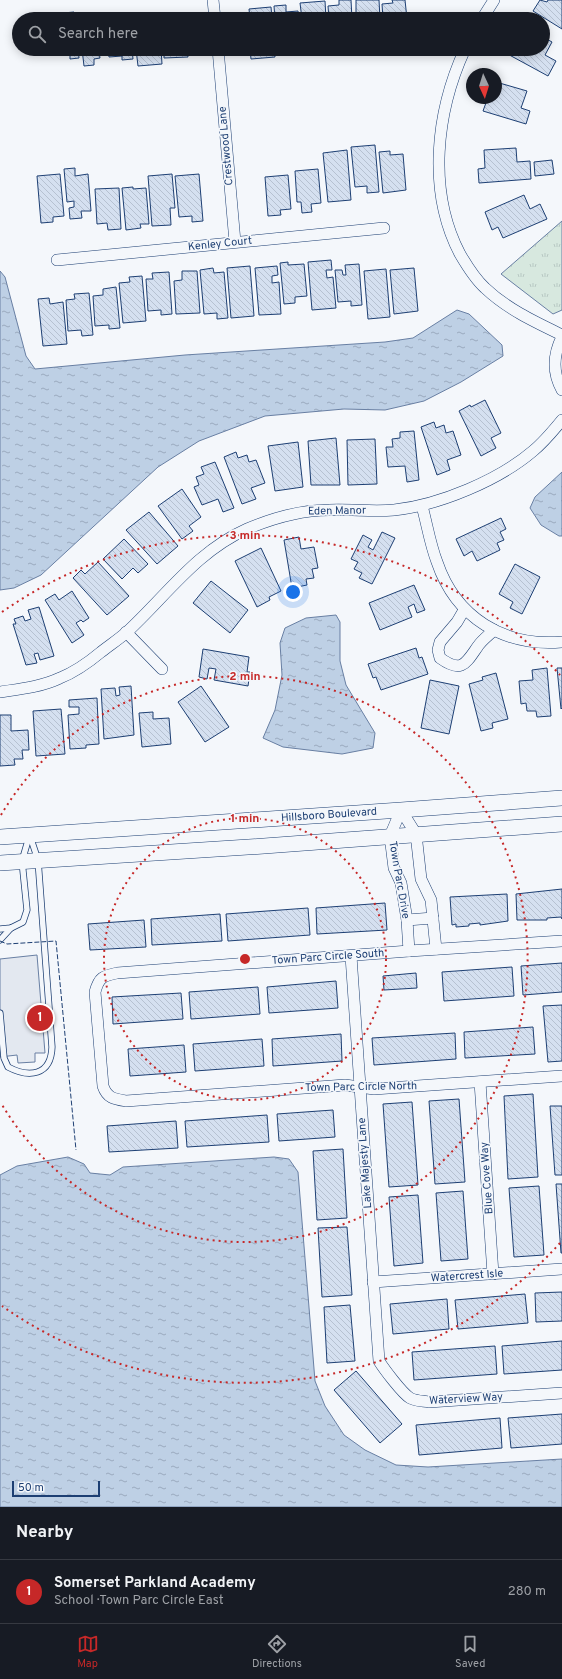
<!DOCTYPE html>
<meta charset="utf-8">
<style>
:root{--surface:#171b24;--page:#242831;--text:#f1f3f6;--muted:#9ea1a6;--line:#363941;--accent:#c62828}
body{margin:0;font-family:Overpass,sans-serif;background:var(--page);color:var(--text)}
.compass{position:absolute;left:466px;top:68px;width:36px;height:36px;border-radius:50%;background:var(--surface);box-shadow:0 2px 10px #0003;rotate:176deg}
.scale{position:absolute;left:12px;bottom:10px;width:88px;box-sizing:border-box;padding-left:4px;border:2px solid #1d3f73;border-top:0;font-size:11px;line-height:14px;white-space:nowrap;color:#1d3f73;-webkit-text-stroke:3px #f4f7fb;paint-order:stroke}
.you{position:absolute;left:293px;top:592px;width:14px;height:14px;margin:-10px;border:3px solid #fff;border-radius:50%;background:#1a73e8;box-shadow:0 0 0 6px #1a73e833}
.badge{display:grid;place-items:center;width:26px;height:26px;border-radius:50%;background:var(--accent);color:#fff;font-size:13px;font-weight:700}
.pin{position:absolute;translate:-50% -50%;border:2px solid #fff;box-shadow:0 1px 4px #0006}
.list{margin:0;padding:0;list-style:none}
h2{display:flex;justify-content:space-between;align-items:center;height:52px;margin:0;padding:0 16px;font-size:17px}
h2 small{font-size:13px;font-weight:400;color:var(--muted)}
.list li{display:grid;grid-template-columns:26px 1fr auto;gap:12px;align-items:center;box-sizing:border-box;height:64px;padding:0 16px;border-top:1px solid var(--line)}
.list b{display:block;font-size:15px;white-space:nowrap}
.list p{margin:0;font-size:13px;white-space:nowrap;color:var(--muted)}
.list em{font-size:13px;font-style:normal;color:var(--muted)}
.icon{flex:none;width:22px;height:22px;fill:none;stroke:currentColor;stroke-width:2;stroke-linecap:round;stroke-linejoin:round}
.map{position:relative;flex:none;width:562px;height:1507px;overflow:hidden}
.search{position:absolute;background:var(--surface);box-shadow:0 2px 10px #0003;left:12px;right:12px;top:12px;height:44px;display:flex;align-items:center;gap:10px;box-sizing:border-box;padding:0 14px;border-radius:22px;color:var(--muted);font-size:15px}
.sheet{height:116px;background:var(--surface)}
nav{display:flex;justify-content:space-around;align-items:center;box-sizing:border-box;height:56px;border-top:1px solid var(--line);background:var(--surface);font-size:11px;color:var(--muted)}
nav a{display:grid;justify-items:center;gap:2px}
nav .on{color:var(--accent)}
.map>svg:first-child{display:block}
.grass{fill:url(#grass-tufts);stroke:#687fa3}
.parking{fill:#e3e8f0;stroke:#687fa3}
.water{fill:url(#water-ripples);stroke:#687fa3}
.building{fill:url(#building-back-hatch);stroke:#1d3f73}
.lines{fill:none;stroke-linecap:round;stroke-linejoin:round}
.lane-casing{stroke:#1d3f73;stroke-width:7}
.street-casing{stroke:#1d3f73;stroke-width:12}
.secondary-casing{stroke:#1d3f73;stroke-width:16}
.lane{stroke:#f4f7fb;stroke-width:5.5}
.street{stroke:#f4f7fb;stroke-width:11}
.secondary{stroke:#f4f7fb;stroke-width:15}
.fence{stroke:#1d3f73;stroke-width:1;stroke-dasharray:5 2;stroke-linecap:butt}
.ring{fill:none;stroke:#c62828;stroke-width:2;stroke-dasharray:2 4}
.labels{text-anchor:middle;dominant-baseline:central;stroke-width:3;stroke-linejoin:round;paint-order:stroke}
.street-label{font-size:11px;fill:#1d3f73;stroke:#f4f7fb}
.centre{fill:#c62828;stroke:#f4f7fb;stroke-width:2}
.ring-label{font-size:12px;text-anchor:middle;font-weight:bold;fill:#c62828;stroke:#f4f7fb;stroke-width:3;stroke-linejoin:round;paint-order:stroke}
</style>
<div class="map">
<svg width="562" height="1507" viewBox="0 0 562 1507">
<defs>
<pattern id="grass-tufts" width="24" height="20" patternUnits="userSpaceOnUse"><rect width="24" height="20" fill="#d7e8df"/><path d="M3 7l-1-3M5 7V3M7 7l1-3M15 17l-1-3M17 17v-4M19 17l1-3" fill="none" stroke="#b8c8c3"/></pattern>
<pattern id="water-ripples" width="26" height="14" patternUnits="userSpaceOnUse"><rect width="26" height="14" fill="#bed0e5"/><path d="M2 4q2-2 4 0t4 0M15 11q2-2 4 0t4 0" fill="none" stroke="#9aaabe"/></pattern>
<pattern id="building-back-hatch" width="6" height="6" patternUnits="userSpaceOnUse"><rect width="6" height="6" fill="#d5e0f0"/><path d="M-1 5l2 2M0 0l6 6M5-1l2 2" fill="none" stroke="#b6c1d1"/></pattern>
</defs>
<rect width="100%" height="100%" fill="#f4f7fb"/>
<polygon class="grass" points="562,221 562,310 553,314 501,274"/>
<polygon class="parking" points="37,955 45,1053 35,1053 35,1062 18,1063 17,1055 0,1057 0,959"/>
<g class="water">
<polygon points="0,271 5,277 26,356 35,369 185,355 385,342 413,338 457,310 469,314 502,345 503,356 461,382 424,401 385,410 344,409 265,416 199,441 158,467 41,575 14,588 0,590"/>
<polygon points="562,472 562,536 559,536 541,525 530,508 535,497"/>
<polygon points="336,615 340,622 340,661 346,685 375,733 373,748 342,754 283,747 263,738 275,710 282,675 280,643 285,628 306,618"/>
<polygon points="68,1157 84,1164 90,1173 110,1175 123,1167 274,1157 289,1159 298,1172 315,1381 325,1406 344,1435 365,1450 396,1465 428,1467 562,1459 562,1507 0,1507 0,1175 17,1166"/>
</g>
<g class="building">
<polygon points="339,0 351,0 352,19 329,19 328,6 339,5"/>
<polygon points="356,0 379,0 380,19 356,19"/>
<polygon points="392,0 405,0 407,19 383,19 382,4 393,3"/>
<polygon points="540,0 547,2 548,0 562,0 562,29 533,11"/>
<polygon points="325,1 326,19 302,19 300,3"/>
<polygon points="286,5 286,12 298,11 299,19 275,19 274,6"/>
<polygon points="271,7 272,19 250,19 249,9"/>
<polygon points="74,12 75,19 52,19 52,14"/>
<polygon points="90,14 102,14 103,19 88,19 90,19"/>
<polygon points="176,16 176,19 162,19 162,17"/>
<polygon points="543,37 552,42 545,55 556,61 548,76 502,51 503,49 543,49"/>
<polygon points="55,49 78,49 79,58 70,59 70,53 56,54"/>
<polygon points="82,49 105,49 106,51 99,52 100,58 94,59 94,65 84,66"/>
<polygon points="108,49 132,49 133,59 122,60 122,56 109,57"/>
<polygon points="136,49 161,49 162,64 138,66"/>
<polygon points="164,49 187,49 188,57 164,58"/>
<polygon points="250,49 274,49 275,57 251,59"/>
<polygon points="277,49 301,49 302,52 278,54"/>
<polygon points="305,49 329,49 329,51 305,53"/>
<polygon points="496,82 527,91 521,108 530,111 526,124 483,111 487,100 483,98 496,98"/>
<polygon points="375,145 379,192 367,193 367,186 355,187 351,147"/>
<polygon points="516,148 517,162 530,161 531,179 479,183 478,169 485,168 484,150"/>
<polygon points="347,150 351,200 328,202 323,153"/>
<polygon points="390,151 390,155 403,154 406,190 383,193 379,152"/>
<polygon points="552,160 554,174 535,176 534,162"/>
<polygon points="75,168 75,176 88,174 91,211 81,211 82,218 70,219 69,208 74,207 74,201 67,202 64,169"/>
<polygon points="318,169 321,203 311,204 312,212 302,213 301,202 297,202 295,171"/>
<polygon points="60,174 64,216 53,217 53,222 41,223 37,176"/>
<polygon points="172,174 175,208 170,208 171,225 152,226 148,176"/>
<polygon points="199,174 203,221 192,222 192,216 179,217 175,176"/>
<polygon points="288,175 291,209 280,210 281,215 268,216 265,177"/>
<polygon points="133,187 133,189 146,188 149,224 140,224 141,228 126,230 122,188"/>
<polygon points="119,188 121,229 108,230 107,223 97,224 95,189"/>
<polygon points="524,195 530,209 540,204 547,219 503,238 498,227 492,230 485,212"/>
<polygon points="331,260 332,270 326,270 327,278 333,277 336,308 312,310 308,262"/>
<polygon points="288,262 288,265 304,264 307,296 295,297 295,303 284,304 280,263"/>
<polygon points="359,264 362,305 351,306 351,301 338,302 335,270 342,270 343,275 346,275 345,265"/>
<polygon points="250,266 254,316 231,318 227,268"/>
<polygon points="277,266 278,275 272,276 272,283 279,282 281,314 259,315 255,268"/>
<polygon points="213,268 214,273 224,272 228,318 217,319 217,313 204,314 200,270"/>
<polygon points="414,268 418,311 394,314 390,270"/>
<polygon points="386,269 390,317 368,319 364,271"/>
<polygon points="182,271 197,271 200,313 176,314 174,281 182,280"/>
<polygon points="169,272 172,314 161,315 161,310 148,311 146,279 153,279 152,273"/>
<polygon points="142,276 146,321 123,323 119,283 130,282 129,277"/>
<polygon points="116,287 120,328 109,329 109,325 95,326 93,296 103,295 103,289"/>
<polygon points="89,293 93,335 82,336 81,330 68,331 66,300 75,299 74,294"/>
<polygon points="49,298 50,304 63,302 67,344 43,346 38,299"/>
<polygon points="485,400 501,433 491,438 496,448 481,456 459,411 470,405 471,407"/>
<polygon points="434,422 436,428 444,425 446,433 453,431 461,455 447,460 450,470 437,475 421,427"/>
<polygon points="414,431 419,480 407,482 405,466 388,467 386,447 393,447 392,439 400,438 400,432"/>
<polygon points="336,438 340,485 311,485 308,441"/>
<polygon points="375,439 377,484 348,485 347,440"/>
<polygon points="298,442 303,487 275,491 268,446"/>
<polygon points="236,452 238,458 247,455 249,462 256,460 265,483 251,488 256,499 242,504 224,457"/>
<polygon points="215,462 234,508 223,512 218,499 202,505 194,487 199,485 196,477 204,474 201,467"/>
<polygon points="182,489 201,517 189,526 193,531 182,539 158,506"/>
<polygon points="149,512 178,546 157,564 126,530"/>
<polygon points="501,518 506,529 500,532 504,540 497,543 500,550 477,561 472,551 464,556 456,539"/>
<polygon points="382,532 395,538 372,584 359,578 362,573 354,569 358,562 351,559 363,535 372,540 368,547 373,550"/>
<polygon points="299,537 301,549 314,547 318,568 312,569 314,578 306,579 307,585 292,588 284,540"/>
<polygon points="124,539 148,564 138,573 133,568 122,579 103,559"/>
<polygon points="261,548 281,591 269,597 270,600 257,607 235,561"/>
<polygon points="98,562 129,596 107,615 73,578 81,570 85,574"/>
<polygon points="515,564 540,577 522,614 510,608 513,602 499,594"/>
<polygon points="211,581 248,610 230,633 193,603"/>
<polygon points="414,585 425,610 417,613 414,604 408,607 412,617 380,630 369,603"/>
<polygon points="72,591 89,618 83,622 81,620 76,623 84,635 72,643 45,600 55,594 59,600"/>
<polygon points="39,607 54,656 40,660 38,653 34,654 37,663 26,665 13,624 16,624 14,619 23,616 25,621 31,619 28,610"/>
<polygon points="416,648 419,658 422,657 428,674 381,690 376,677 373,678 368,664"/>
<polygon points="203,649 249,657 247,672 250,672 248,686 214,680 216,669 209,668 207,679 199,677"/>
<polygon points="547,668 551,716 537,717 536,711 527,711 526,703 521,704 519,681 533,680 532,670"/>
<polygon points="557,668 562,668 562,708 561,709"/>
<polygon points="496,673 508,719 492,723 493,728 481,731 469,684 483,680 482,677"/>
<polygon points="430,680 459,686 449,734 421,728"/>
<polygon points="131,686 134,735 104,739 101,689 115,688 116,696 120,695 119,687"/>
<polygon points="201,686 229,727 205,742 178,702"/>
<polygon points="97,698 99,744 86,745 86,748 70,749 68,715 79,714 79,707 69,707 69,700"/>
<polygon points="61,709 65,754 36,756 33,711"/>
<polygon points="153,712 153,719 169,718 171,744 142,747 139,713"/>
<polygon points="0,715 11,715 11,731 28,730 29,750 22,750 23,759 14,759 15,765 0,766"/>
<polygon points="562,889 562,919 561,917 547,918 547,920 517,920 516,894"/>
<polygon points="507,894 508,921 480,925 480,923 469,924 469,926 456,927 456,924 452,925 450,897"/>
<polygon points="385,903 387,930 317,934 316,908"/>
<polygon points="308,908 310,935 228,941 226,914"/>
<polygon points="220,914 222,941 152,945 151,919"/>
<polygon points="144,920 146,947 90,950 88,924"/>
<polygon points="562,963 562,992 523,995 521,966"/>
<polygon points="512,967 514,996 444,1001 442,972"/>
<polygon points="416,973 417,988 384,990 383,976"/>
<polygon points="336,981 338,1008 269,1013 267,987"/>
<polygon points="258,987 260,1014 191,1019 189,992"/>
<polygon points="181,993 183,1019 113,1024 112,997"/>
<polygon points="562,1005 562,1061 548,1062 543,1006"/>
<polygon points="533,1027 535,1054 465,1058 464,1032"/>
<polygon points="455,1033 456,1059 374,1065 372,1038"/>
<polygon points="341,1034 342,1061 273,1066 272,1039"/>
<polygon points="262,1039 264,1066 195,1071 193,1044"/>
<polygon points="184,1045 186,1072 130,1076 128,1049"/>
<polygon points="533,1094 538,1177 508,1179 504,1096"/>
<polygon points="459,1099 465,1182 435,1184 429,1101"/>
<polygon points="412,1102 418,1185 389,1187 383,1104"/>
<polygon points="550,1106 562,1106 562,1175 555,1175"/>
<polygon points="333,1110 335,1137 279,1141 277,1114"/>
<polygon points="267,1115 269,1142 187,1147 185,1121"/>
<polygon points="176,1121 178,1148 109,1152 107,1126"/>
<polygon points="343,1149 347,1218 317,1220 313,1151"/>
<polygon points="556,1184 562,1184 562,1253 561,1253"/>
<polygon points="539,1186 544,1255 514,1257 509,1188"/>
<polygon points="463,1191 468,1259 441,1261 436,1193"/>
<polygon points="418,1195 423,1263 394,1266 389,1197"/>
<polygon points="347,1227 352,1295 322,1297 318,1228"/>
<polygon points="562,1292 562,1321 536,1322 535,1293"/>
<polygon points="525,1294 528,1323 458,1329 455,1300"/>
<polygon points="447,1299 449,1329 393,1334 390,1304"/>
<polygon points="350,1305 355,1361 327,1363 324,1307"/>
<polygon points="562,1341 562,1370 504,1374 502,1346"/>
<polygon points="495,1346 497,1374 414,1380 412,1352"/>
<polygon points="356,1371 402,1424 380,1443 334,1390"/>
<polygon points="562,1414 562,1444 511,1448 508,1418"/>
<polygon points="500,1418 502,1448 419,1455 416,1425"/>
</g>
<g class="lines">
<defs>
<g id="lane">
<polyline points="0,929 11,928 23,922 27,910 22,861 29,837"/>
<polyline points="0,940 11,928"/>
<path d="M0 1013 4 1058 8 1067C29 1078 51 1076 52 1047L38 860 30 836"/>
</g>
<g id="street">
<polyline points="213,0 215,19"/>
<polyline points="482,19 494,0"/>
<polyline points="218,49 235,242"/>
<path d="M465 49C436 112 427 191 460 254 467 266 475 279 485 288 507 309 535 322 562 335"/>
<polyline points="57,260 384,228"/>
<path d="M562 337C553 355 552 372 562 390"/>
<path d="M422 506C427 524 430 544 437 562 456 618 504 647 562 642"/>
<path d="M464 610 457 622 440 642 438 650 440 658C462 674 466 663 478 646 482 640 489 635 494 630"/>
<polyline points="126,632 162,669"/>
<path d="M0 692C20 689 41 687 60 678 75 672 89 662 101 652 110 645 119 639 127 632 166 596 197 551 247 529 273 518 301 510 329 510 351 509 373 512 394 510 440 505 499 480 533 451 544 442 553 431 562 420"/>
<polyline points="401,810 416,834 421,879 431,900 436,949"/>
<polyline points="401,810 390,836 394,868 401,883 407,920 409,951"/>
<polyline points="407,920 433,918"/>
<path d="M562 941 409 951 117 973C103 976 99 977 95 992L103 1086C107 1098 114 1099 126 1101L345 1085 374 1089 562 1076"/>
<path d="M351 956 379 1361C384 1369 402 1393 410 1398 415 1401 423 1401 429 1402L562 1393"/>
<polyline points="480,1082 493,1274"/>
<polyline points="373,1282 562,1269"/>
</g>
<g id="secondary">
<polyline points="0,837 401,810 562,798"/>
<polyline points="0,863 264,846 562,824"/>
</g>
</defs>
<use href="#lane" class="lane-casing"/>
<use href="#street" class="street-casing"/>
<use href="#secondary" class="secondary-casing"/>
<use href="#lane" class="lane"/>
<use href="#street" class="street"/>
<use href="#secondary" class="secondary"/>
<polyline class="fence" points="0,941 7,944 56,941 76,1150"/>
</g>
<g class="ring">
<circle cx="245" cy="959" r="141"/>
<path d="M1 815A283 283 0 1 1 1 1103"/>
<path d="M560 1243A424 424 0 0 1 2 1306M2 612A424 424 0 0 1 560 675"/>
</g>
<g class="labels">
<g class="street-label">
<text transform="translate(226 146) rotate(-95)">Crestwood Lane</text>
<text transform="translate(220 244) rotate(-6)">Kenley Court</text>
<text transform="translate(337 511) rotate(-1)">Eden Manor</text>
<text transform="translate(329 815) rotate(-4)">Hillsboro Boulevard</text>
<text transform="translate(399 880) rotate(80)">Town Parc Drive</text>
<text transform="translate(328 957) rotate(-4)">Town Parc Circle South</text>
<text transform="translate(361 1087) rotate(-1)">Town Parc Circle North</text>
<text transform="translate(365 1163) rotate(-94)">Lake Majesty Lane</text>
<text transform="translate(487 1178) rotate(-94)">Blue Cove Way</text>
<text transform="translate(467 1276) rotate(-4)">Watercrest Isle</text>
<text transform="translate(466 1399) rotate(-3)">Waterview Way</text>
</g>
</g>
<circle cx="245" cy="959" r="6" class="centre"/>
<g class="ring-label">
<text x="245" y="539">3 min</text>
<text x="245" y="680">2 min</text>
<text x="245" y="822">1 min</text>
</g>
</svg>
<svg class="compass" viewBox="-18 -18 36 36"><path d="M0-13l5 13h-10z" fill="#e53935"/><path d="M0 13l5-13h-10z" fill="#9ea1a6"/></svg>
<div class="scale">50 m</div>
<div class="you"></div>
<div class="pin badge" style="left:40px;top:1018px">1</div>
<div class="search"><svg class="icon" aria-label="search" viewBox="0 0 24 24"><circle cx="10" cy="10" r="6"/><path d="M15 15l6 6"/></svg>Search here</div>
</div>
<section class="sheet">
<h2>Nearby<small></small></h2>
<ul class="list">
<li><span class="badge">1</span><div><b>Somerset Parkland Academy</b><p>School · Town Parc Circle East</p></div><em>280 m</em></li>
</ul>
</section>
<nav>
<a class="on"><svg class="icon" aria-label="map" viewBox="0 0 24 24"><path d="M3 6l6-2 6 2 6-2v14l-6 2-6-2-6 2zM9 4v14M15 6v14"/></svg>Map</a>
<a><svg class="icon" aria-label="directions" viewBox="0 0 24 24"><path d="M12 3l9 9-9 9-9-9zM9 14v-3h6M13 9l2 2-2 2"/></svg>Directions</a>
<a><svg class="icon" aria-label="saved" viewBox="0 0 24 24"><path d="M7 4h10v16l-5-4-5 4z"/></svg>Saved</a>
</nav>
